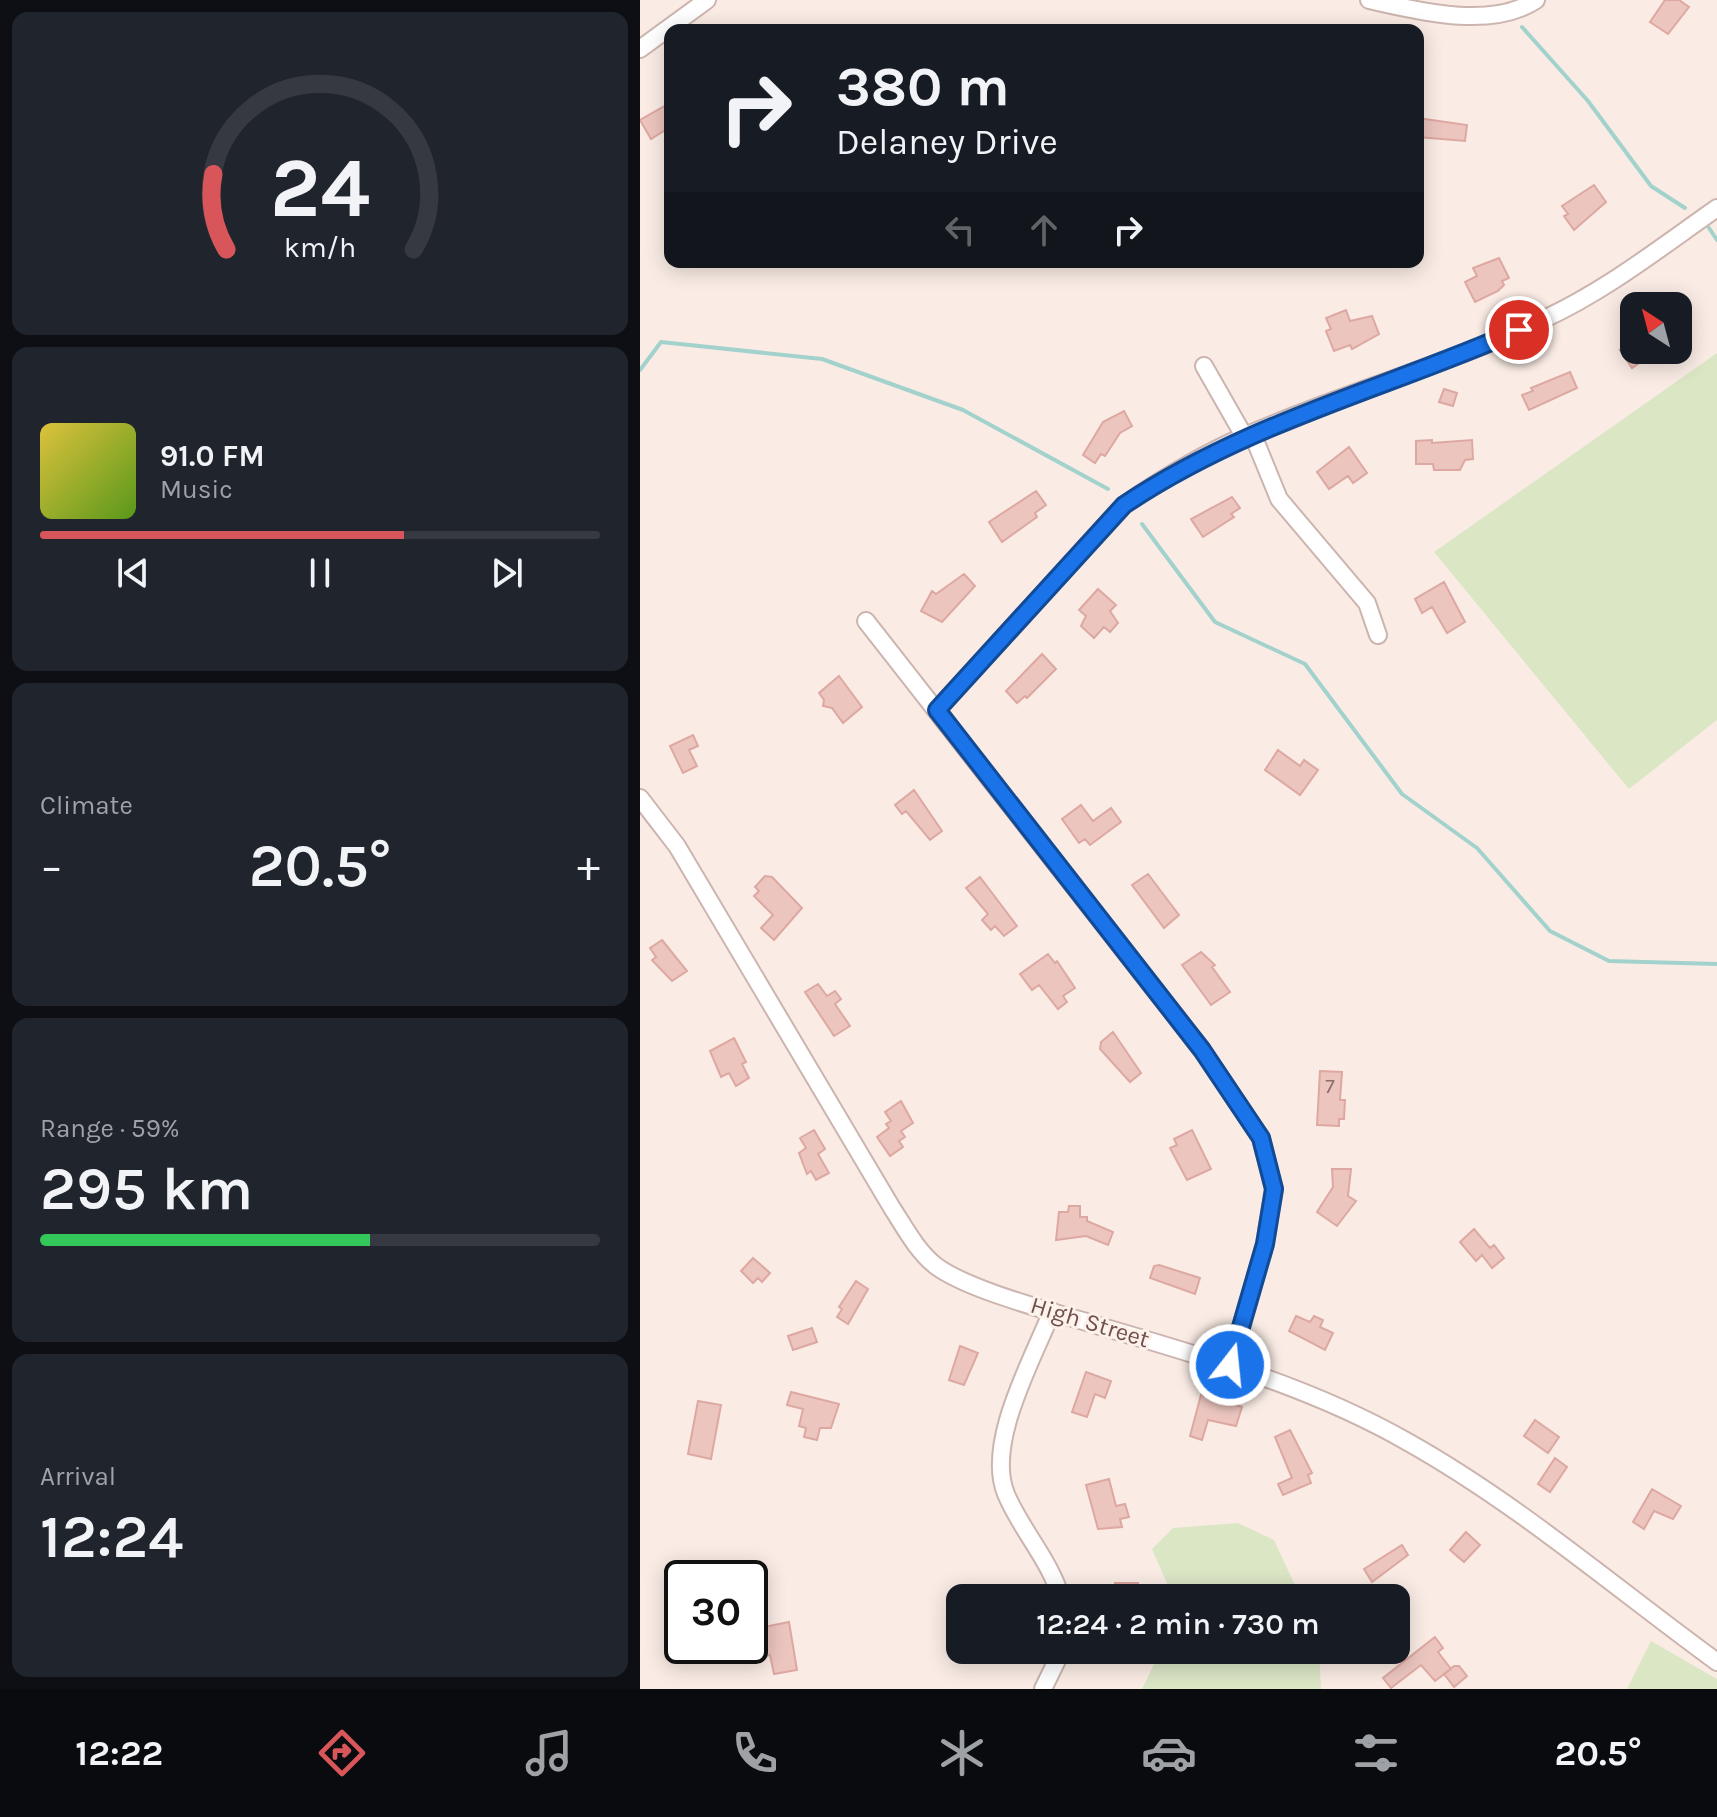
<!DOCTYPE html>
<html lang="en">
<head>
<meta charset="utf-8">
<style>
  :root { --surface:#171b24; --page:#20242c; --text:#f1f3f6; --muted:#9ea1a6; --line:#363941; --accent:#d8565a }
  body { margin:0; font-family:Karla,sans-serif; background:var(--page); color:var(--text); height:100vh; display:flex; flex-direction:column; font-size:30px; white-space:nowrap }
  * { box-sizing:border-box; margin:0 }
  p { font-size:26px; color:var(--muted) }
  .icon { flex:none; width:44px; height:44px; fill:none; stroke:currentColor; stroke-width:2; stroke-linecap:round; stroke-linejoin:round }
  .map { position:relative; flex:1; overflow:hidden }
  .details { display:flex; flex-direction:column; gap:12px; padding:12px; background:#0d0f14; width:640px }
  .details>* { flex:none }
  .banner { position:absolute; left:24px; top:24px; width:760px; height:244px; border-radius:16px; box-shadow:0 4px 20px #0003; background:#171b24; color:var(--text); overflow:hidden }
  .needle { width:52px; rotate:324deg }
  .buttons { position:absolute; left:980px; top:292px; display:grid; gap:16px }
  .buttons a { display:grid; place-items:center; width:72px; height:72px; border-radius:16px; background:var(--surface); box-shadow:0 4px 20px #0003; font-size:40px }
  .speed { position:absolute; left:24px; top:1560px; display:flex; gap:16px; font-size:40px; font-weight:700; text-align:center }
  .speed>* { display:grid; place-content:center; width:104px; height:104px; border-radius:50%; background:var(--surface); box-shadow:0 4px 20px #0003; line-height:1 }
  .speed .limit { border:4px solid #111; border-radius:12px; background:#fff; color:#111 }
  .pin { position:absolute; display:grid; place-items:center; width:68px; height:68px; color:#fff; margin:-34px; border:4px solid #fff; border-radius:50%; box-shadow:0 2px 8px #0007 }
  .me { position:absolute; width:88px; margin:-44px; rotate:16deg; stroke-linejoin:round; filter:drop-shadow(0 0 6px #0008) }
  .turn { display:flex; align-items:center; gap:28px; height:168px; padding:0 40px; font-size:36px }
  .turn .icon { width:104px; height:104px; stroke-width:2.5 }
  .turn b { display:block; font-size:56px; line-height:68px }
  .lanes { display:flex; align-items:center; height:76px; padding:0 40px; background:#0003; justify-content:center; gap:40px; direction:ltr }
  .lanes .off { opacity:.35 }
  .big { font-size:60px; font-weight:600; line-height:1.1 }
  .details .tile { flex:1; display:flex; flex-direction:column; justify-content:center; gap:12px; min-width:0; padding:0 28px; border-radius:16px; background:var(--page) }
  .details .dial { align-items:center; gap:0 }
  .dial svg { height:208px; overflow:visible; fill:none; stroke:var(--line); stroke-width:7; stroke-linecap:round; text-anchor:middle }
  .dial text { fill:var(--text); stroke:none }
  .song { display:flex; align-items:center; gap:24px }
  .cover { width:96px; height:96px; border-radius:12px; background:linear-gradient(135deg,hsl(50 70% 55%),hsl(90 70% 35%)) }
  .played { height:8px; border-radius:4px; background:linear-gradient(90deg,var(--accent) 65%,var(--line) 65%) }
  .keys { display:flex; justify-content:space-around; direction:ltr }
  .heat { display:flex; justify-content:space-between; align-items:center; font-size:44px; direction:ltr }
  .charge { height:12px; border-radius:6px; background:linear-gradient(90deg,#34c759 59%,var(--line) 0) }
  .trip { position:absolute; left:306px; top:1584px; width:464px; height:80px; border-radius:16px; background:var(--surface); box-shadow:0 4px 20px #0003; font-weight:600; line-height:80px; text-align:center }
  .tabs { display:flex; height:128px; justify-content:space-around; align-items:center; background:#090b0e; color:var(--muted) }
  .tabs .icon { width:56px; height:56px }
  .tabs .active { color:var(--accent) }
  .tabs b { font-size:36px; color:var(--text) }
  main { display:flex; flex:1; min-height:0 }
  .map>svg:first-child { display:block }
  .green { fill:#dbe6c5 }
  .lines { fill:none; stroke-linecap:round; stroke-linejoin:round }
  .stream { stroke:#a3d2cd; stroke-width:4 }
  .building { fill:#ecc5bf; stroke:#dda8a1; stroke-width:2 }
  .minor-casing { stroke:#ccb4af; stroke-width:20 }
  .minor { stroke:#fff; stroke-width:16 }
  .route-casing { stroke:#114b97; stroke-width:20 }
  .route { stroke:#1a73e8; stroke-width:14 }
  .labels { text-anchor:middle; stroke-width:6; stroke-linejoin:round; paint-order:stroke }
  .number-label { font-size:20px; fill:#8f6d6a }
  .street-label { font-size:24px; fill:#70504d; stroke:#fdf1eb }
</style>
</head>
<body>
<main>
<section class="details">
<div class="tile dial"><svg viewBox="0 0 100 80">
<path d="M14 69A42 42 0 1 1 86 69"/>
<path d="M14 69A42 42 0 0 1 9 40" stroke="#d8565a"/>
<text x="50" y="56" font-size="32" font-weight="700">24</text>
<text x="50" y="72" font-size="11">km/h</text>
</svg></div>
<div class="tile">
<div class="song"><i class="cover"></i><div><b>91.0 FM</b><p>Music</p></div></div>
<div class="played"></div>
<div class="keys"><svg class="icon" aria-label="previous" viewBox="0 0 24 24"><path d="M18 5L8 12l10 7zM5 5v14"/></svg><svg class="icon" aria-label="pause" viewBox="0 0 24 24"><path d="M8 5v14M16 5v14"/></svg><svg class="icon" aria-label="next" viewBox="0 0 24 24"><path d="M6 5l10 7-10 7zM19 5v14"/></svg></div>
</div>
<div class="tile"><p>Climate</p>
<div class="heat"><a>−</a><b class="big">20.5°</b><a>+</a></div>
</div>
<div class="tile"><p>Range · 59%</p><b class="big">295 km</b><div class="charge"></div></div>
<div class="tile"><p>Arrival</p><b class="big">12:24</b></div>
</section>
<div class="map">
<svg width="1077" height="1689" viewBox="0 0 1077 1689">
  <rect width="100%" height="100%" fill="#faece5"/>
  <path class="green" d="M1077 353V720L989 789 794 552Z
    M598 1523 634 1540 661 1598H527L529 1588 512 1549 533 1528Z
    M1011 1641 1077 1679V1689H987Z
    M521 1650H679L681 1689H502Z"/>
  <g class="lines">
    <path class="stream" d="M882 27 948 101 1011 186 1045 208
      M1069 228 1077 240
      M0 370 21 342 182 359 323 410 468 489
      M502 524 575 622 665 664 762 794 837 848 910 931 969 961 1077 964"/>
  </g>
  <path class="building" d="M1025 0H1039L1049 7 1028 34 1010 22Z
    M30 103V127L11 139 0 120Z
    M778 118 827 125 825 141 778 137Z
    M954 185 966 202 934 230 924 216 928 214 922 206Z
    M859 258 869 278 862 281 864 285 858 291 835 302 825 282 837 276 833 268Z
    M706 310 710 321 732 316 739 334 712 349 710 345 694 351 686 331 691 329 686 318Z
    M980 350H1018L992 368Z
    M930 372 937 388 889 410 882 395 893 391 891 388Z
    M804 389 817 393 813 406 799 402Z
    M484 411 492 426 480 433 465 456 461 454 455 463 443 455 463 422Z
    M792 440V443L832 440 833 459 825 460 820 470H794L793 464H776V441Z
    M709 447 727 473 713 483 708 476 689 489 677 472Z
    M396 491 406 505 395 513 397 517 362 542 349 522Z
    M592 497 600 508 591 514 594 517 563 537 551 519Z
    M324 574 335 586 302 622 281 611 292 591 296 594Z
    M804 582 825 622 807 633 792 607 782 613 775 599Z
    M458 589 476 605 470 611 478 623 470 632 464 627 454 638 441 626 446 616 439 610Z
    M402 654 416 669 387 698 385 696 377 703 366 691Z
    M199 676 222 707 203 723 192 708 183 706 184 700 179 693Z
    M53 735 58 746 49 750 57 766 43 773 30 746Z
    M638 750 660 766 664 760 678 770 660 795 625 770Z
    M274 790 302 831 290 840 266 811 262 814 255 805Z
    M441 805 453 821 471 808 481 822 450 845 445 839 439 843 422 819Z
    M508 874 539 915 524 928 492 885Z
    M125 876 132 877 162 908 134 940 121 928 133 915 114 896 119 891 115 887Z
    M340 877 377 926 364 936 355 926 351 930 342 920 348 914 326 888Z
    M22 940 47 971 32 981 12 960 16 957 10 948Z
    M561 952 575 965 572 967 590 992 571 1005 542 965Z
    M408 954 415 963 417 961 435 988 423 996 427 1002 418 1009 399 985 392 990 380 974Z
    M178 984 187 996 195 991 201 999 195 1004 210 1026 194 1036 165 992Z
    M473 1032 501 1073 490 1082 460 1049 461 1042Z
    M94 1038 106 1062 102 1064 109 1078 96 1086 89 1073 81 1077 70 1051Z
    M680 1071 702 1072 700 1100H705L704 1119H699V1126L677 1125Z
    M261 1101 273 1123 261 1131 265 1137 259 1141 263 1147 250 1156 237 1137 249 1128 246 1124 251 1121 245 1112Z
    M174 1130 185 1149 178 1154 189 1173 176 1180 171 1171 167 1174 159 1153 166 1148 160 1138Z
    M552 1130 571 1169 547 1180 530 1148 537 1145 534 1139Z
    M692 1169H711L708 1196 716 1201 697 1226 677 1212 693 1187Z
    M429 1206H440V1217H447V1221L473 1232 468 1245 446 1236 416 1240 419 1212H428Z
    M834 1229 850 1248 854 1245 864 1258 852 1268 842 1255 836 1261 820 1242Z
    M113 1258 130 1273 122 1282 118 1278 113 1283 101 1271Z
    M519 1265 560 1278 555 1294 510 1278 514 1266Z
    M216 1281 228 1289 208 1324 197 1317 202 1309 199 1307Z
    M656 1316 670 1322 674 1316 683 1320 680 1327 693 1333 685 1350 649 1331Z
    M172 1328 177 1342 153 1350 148 1336Z
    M320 1346 338 1353 324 1385 309 1380Z
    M446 1372 471 1381 465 1398 455 1394 447 1417 432 1412Z
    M151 1392 199 1404 191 1428H180L177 1440 164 1437 166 1428 159 1426 163 1409 147 1405Z
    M561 1395 602 1407 596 1426 568 1420 562 1440 550 1436Z
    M58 1401 81 1405 71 1459 48 1454Z
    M895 1420 919 1437 908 1453 884 1436Z
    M650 1430 672 1473 668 1475 671 1483 643 1495 638 1484 652 1478 635 1437Z
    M915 1458 927 1467 910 1492 898 1484Z
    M469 1479 476 1506 485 1504 489 1517 480 1519 482 1527 458 1529 446 1485Z
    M1012 1489 1041 1506 1033 1519 1014 1511 1004 1529 993 1522Z
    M826 1532 840 1545 824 1562 810 1550Z
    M762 1545 768 1555 732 1582 724 1569Z
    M475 1583H498V1598H476Z
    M149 1622 157 1670 134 1674 130 1655 122 1657 119 1639 126 1638 124 1627Z
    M795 1637 803 1648 798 1652 811 1669 795 1681 781 1665 751 1688 743 1678Z
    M814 1666H819L827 1676 814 1687 804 1674Z"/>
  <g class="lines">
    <g class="minor-casing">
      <path id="minor" d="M729 0C778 11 851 30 896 0
        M0 49 67 0
        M564 366 604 436
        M612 433 639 499 727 603 738 635
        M226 621 562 1050 621 1138 634 1189 625 1244 590 1365
        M297 710 484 505C522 479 563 454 605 436 703 393 807 365 904 319 967 290 1021 247 1077 208
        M0 798 37 846 252 1208C265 1228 277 1251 296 1266 331 1292 422 1314 466 1328 569 1358 673 1388 766 1441 877 1503 974 1587 1077 1662
        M412 1311C393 1359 345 1443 366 1494 381 1530 410 1560 421 1598
        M403 1689 422 1650"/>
    </g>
    <use href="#minor" class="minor"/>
  </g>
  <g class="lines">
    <g class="route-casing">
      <path id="route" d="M590 1365 625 1244 634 1189 621 1138 562 1050 297 710 484 505C608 422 745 389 879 330"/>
    </g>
    <use href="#route" class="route"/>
  </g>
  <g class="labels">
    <g class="number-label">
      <text x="690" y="1093">7</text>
    </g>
    <g class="street-label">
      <text transform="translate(450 1322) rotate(17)" y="8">High Street</text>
    </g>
  </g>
</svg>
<div class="buttons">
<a><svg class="needle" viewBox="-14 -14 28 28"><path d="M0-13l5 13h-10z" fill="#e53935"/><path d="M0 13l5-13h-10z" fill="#9ea1a6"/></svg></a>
</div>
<div class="speed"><div class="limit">30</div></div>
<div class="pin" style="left:879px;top:330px;background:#d93025"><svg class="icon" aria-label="arrive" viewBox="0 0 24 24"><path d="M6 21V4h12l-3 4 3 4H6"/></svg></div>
<svg class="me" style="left:590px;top:1365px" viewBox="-20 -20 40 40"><circle r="17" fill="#1a73e8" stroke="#fff" stroke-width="3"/><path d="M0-11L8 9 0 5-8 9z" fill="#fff"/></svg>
<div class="trip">12:24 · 2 min · 730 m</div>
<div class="banner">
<div class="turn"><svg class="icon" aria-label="right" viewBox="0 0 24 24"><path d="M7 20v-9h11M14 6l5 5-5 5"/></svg><div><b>380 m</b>Delaney Drive</div></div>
<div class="lanes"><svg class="icon off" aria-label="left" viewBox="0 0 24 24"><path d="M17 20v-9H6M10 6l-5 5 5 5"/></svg><svg class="icon off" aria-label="ahead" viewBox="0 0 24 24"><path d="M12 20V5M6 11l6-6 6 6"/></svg><svg class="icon" aria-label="right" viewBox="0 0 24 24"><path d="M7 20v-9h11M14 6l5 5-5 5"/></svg></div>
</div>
</div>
</main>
<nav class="tabs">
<b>12:22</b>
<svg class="icon active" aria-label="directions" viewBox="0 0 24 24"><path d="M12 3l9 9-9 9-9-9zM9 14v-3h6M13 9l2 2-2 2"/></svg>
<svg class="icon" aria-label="music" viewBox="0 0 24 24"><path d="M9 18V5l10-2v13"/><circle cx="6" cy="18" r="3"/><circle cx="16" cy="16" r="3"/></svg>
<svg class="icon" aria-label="phone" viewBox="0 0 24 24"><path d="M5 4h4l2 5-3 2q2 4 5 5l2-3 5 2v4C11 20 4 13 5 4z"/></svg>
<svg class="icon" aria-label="climate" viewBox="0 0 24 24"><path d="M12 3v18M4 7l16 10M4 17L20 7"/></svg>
<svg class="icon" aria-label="car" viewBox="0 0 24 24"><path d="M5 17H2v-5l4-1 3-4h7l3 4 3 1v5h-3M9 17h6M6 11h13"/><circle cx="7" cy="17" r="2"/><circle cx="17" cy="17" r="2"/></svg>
<svg class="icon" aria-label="filters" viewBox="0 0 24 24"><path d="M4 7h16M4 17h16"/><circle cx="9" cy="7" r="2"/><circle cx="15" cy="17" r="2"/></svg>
<b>20.5°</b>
</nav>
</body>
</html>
